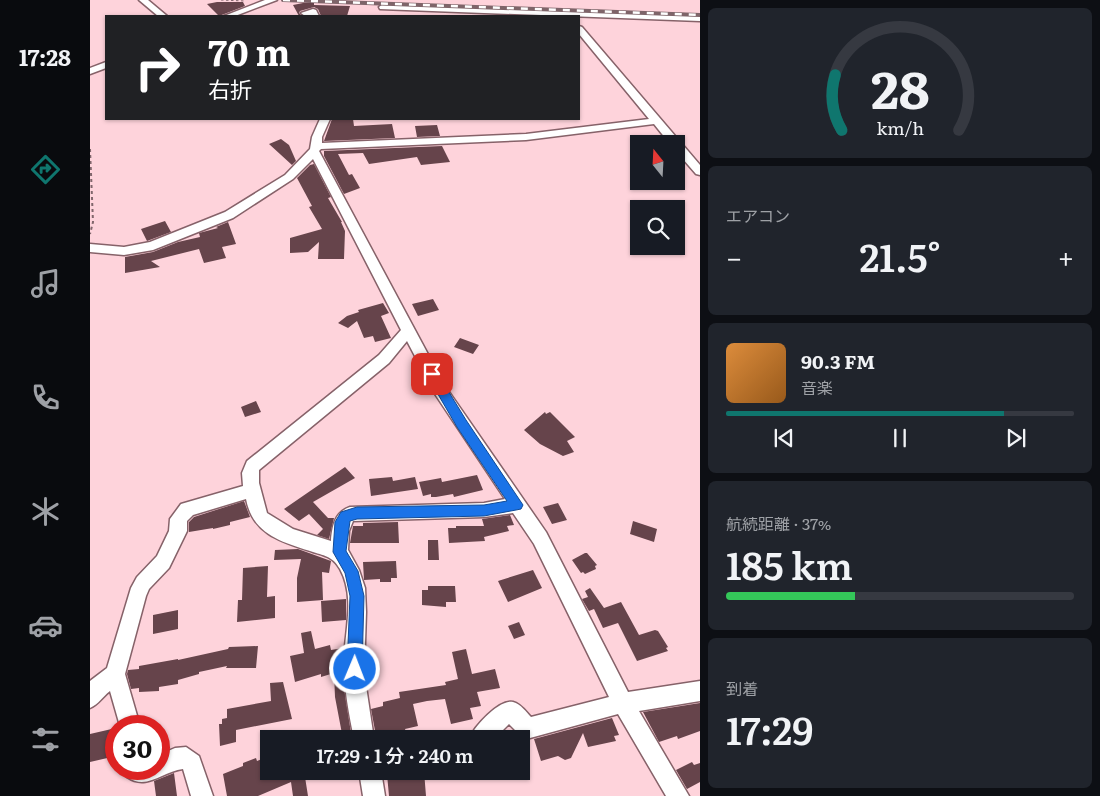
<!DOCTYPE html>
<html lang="ja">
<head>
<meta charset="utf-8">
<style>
  :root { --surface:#171b24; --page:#20242c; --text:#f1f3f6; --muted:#9ea1a6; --line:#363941; --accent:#0f766e }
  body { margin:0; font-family:Literata,"Noto Sans JP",serif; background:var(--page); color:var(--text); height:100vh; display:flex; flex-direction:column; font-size:19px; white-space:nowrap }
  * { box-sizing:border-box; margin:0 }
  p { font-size:16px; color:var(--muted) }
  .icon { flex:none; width:28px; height:28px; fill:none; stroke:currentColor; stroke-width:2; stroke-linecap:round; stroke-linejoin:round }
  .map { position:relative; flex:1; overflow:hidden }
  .side { display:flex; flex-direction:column; gap:8px; padding:8px; background:#0d0f14; width:400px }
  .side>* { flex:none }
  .top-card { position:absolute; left:15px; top:15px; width:475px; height:105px; border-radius:0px; box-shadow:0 1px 4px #0004; background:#202124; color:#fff; overflow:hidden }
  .needle { width:32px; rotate:342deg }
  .fabs { position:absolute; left:540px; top:135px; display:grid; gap:10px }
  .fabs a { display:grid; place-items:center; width:55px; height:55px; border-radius:0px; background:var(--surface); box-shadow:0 1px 4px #0004; font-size:25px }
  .speed { position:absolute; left:15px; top:715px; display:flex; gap:10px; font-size:25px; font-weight:700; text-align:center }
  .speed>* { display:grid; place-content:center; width:65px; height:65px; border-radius:50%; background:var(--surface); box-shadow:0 1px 4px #0004; line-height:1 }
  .speed .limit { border:8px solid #d22; background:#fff; color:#111 }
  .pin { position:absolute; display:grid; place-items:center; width:42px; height:42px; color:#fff; margin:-21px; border-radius:10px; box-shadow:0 2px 8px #0006 }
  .me { position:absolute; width:55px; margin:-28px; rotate:1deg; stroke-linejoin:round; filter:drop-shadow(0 0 4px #0008) }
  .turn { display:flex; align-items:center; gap:18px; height:105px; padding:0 20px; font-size:22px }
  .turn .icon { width:65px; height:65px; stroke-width:2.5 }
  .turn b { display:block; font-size:35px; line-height:42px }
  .big { font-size:38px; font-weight:600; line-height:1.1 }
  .side .widget { flex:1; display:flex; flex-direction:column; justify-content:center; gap:8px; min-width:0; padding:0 18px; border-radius:8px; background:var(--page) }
  .side .dial { align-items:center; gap:0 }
  .dial svg { height:130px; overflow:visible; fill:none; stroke:var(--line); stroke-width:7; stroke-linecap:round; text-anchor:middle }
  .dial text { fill:var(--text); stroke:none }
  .song { display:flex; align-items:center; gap:15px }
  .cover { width:60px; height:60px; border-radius:8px; background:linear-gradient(135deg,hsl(30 70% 55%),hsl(30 70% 35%)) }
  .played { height:5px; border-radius:2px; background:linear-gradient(90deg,var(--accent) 80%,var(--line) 80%) }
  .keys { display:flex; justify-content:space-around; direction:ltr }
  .heat { display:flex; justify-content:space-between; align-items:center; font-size:28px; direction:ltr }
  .charge { height:8px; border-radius:4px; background:linear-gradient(90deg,#34c759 37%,var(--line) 0) }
  .trip { position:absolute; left:170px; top:730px; width:270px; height:50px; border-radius:0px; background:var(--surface); box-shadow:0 1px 4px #0004; font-weight:600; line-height:50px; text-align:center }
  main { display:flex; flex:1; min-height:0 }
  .menu { display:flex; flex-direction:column; width:90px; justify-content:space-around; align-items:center; background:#090b0e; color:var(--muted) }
  .menu .icon { width:35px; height:35px }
  .menu .selected { color:var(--accent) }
  .menu b { font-size:22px; color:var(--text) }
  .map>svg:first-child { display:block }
  .building { fill:#66444b }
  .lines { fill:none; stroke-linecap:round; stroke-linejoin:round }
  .minor-casing { stroke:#866269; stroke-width:3 }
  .path-far1 { stroke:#81666c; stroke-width:1; stroke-dasharray:2.5 2.5; stroke-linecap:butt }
  .path { stroke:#81666c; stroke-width:2; stroke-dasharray:3 3; stroke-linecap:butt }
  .minor { fill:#fff; fill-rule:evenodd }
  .rail-casing { stroke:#7e6469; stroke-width:4 }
  .rail { stroke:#fff; stroke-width:2.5; stroke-dasharray:7; stroke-linecap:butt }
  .route { fill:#1a73e8; stroke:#114b97 }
</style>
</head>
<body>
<main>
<nav class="menu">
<b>17:28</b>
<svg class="icon selected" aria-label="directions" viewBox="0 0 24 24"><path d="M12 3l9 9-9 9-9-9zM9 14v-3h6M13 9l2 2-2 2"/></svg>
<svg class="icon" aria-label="music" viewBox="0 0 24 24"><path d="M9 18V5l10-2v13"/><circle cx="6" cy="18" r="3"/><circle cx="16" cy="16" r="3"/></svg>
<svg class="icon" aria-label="phone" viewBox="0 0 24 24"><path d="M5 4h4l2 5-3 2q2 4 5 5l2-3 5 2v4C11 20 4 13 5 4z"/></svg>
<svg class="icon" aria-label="climate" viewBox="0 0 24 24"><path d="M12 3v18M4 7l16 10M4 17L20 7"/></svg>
<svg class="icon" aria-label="car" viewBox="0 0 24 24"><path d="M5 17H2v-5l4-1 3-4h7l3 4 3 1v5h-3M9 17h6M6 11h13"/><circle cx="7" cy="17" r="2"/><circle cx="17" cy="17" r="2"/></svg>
<svg class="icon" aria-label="filters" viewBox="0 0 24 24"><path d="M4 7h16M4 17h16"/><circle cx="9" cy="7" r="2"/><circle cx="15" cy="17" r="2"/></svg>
</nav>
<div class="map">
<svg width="610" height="796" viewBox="0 0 610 796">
  <rect width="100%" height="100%" fill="#fed3db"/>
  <path class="building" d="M127 2H153L155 6 129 16 117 4Z
    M213 3H224V5L260 6 257 16H231L228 9 224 7 210 11 209 13 212 16H209L203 5Z
    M242 119H263L264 126 302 124 305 138 234 141Z
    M347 125 350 136 327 137 325 126Z
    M191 139 199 145 206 161 202 165 179 144Z
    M352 146 360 162 331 165 327 157 279 164 273 153 248 154 259 175 262 174 270 188 254 194 234 156V151Z
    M224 164 241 197 238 198 252 222H251L255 231 254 259H228L229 242 218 252 200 253V238L232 229 219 207 222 206 207 178 220 165Z
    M75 221 81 232 57 241 51 229Z
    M138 222 146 244 132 247 136 258 114 263 109 249 61 261 70 267 35 273V257L63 252 88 242 110 237 109 233 128 228 126 227Z
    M343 299 349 310 328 316 322 304Z
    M293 303 299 313 291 316 301 338 285 342 283 336 274 338 267 321 258 328 248 323 257 316 269 312 268 310Z
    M370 338 389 345 383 354 364 347Z
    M166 401 171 412 155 417 151 407Z
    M455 412 456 414 460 412 485 437 477 441 484 452 473 456 450 444 434 430Z
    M255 467 265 478 223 502 238 518H244L239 539 227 535 233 529 219 514 209 521 194 509Z
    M387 475 393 490 364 497 363 494 346 497H341V494L333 496 329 482 351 478 352 482Z
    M302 477 303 481 325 477 328 489 281 496 279 479Z
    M154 501 160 517 140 522V525L123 529V528L99 532V522L104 517Z
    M468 503 477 520 462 524 453 507Z
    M420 515 424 525 417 526 419 531 394 537 395 541 359 543 358 528H366V526H394L392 519Z
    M543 521 567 529 564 542 540 534Z
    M308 522 309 543H260L263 526H273V523Z
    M338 540H348L349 560H338Z
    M208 549 241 561 239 573 232 572 233 600 207 602V578L211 559 184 560 185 550Z
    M495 553H497L507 565 505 566 506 569 495 574 493 572 491 573 482 560Z
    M306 561 307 578H301V582H290V579L274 580 273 562Z
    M178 566 177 597 185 596V618L147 622 148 600H152L153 568Z
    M443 570 452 588 418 602 408 581Z
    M338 586H365L366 602H356V607L332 605V590H338Z
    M500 588 514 608 531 602 549 635 565 630 568 631 578 647 576 648 578 651 547 661 528 623 513 628 504 609 499 611 492 599 498 597 495 591Z
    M256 599V620L232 622 231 601Z
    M88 610V629L63 634V615Z
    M429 622 435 635 424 639 418 626Z
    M221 631 225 649 240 645 241 650 253 648V682L262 739H253L245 697 244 673 231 677V674L205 682 200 656 214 653 211 633Z
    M168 646 166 668H136L137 666 109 672V674L88 680V684L69 687V691L49 692V688L41 689 37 674 38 670 49 669V666L88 659V660L138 649 139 647Z
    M376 649 382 674 405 669 410 688 387 692 391 706 380 708 383 719 361 724 355 699 337 701 323 704 328 726 315 729 316 732 301 736 300 733 286 736 281 709 293 706V702L310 698 309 692 356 685 355 682 368 679 362 652Z
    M193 682 202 719 146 730V742L130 746 129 724H132V719L137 718V709L181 701 180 683Z
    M610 703V731L588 739 587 736 569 742 553 712Z
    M522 718 529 735 524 736 526 741 498 747 493 733 481 758 475 760 468 756 451 761 444 739Z
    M26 728V756L0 762V734Z
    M177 757 179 771H227L215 777 218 796H203L201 782 168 796H137L133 774 153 766V763L166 758 167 761Z
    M602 762 604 765 610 763V782L597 789 586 770Z
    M334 771 336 796H299L297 774Z
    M84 773 87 796H66L64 781Z"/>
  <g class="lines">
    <g class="minor-casing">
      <path id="minor" d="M49 0H58L77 16H68Z
        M175 0H187L145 16H134Z
        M293 4 610 15V21L290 9 289 7Z
        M223 9 226 10 229 16H215L211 13Z
        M489 26 492 27 610 165V175L606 174 586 151V144H580L564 124 436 140 231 149 229 151 355 386 456 532 538 692 610 681V701L549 711 599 796H576L528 714 440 738 428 733 419 724 404 739H379C384 727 409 699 423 702 431 704 436 712 441 717L519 697 444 544 423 513 394 517 263 521 259 531 258 550 269 570 275 588 276 612 274 673 284 739H264C259 714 254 689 254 663 254 633 266 598 250 569 243 557 236 556 223 552 192 542 163 535 156 499L103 515 97 521V531L79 568 59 589 56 596 35 674 50 726H30L20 691C12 697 9 704 0 708V681L17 668 41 588 47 577 67 556 79 531 80 519 91 504 153 486 152 473 157 461 289 355 311 330 223 159 203 179 143 218 63 250 34 255 0 252V244L34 247 60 242 135 212 195 175 220 149 222 137 230 119H240L232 137V143L436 134 559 119 489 34ZM317 341 345 394 415 499 394 503 260 507C245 512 242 526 241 541L203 529 177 513 169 483V470L299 363Z
        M16 62V68L0 74V68Z
        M96 747 109 756 123 796H101L93 769C73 771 57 791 37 777L34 769H69V755L85 748Z
        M269 771H291L295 796H273Z"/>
    </g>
    <path class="path-far1" d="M131 0 155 1"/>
    <path class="path" d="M0 149 3 222 0 234"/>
    <use href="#minor" class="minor"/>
    <g class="rail-casing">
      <path id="rail" d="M193 0 610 15"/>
    </g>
    <use href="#rail" class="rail"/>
  </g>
  <path class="route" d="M342 370 346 371 376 420 433 505 431 509 426 510 394 516 267 519 260 521 256 551 268 571 274 596 272 669 270 674 265 676 259 674 257 669 260 596 255 573 243 552 245 522 251 512 267 507 394 505 417 501 367 427 338 377 336 374 338 371Z"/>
</svg>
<div class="fabs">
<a><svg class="needle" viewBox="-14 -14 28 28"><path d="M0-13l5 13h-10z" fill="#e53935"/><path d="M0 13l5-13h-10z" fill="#9ea1a6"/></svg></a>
<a><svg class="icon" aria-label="search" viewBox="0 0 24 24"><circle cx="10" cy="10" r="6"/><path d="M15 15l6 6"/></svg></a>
</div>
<div class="speed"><div class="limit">30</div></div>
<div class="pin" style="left:342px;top:374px;background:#d93025"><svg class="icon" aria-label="arrive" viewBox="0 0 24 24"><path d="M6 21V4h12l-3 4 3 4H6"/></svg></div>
<svg class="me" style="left:265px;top:669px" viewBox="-20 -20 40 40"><circle r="17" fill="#1a73e8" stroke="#fff" stroke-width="3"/><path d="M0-11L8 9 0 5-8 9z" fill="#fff"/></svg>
<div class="trip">17:29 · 1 分 · 240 m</div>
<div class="top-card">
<div class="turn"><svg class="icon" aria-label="right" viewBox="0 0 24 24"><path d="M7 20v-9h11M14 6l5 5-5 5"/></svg><div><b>70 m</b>右折</div></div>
</div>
</div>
<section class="side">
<div class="widget dial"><svg viewBox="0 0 100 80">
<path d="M14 69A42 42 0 1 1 86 69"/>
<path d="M14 69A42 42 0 0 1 10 35" stroke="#0f766e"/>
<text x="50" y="56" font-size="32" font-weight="700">28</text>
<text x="50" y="72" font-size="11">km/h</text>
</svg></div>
<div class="widget"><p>エアコン</p>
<div class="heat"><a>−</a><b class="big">21.5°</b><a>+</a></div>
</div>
<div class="widget">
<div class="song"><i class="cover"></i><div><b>90.3 FM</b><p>音楽</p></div></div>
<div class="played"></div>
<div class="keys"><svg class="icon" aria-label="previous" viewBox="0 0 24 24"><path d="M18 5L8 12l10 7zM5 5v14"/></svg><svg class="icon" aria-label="pause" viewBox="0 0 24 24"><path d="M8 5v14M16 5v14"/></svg><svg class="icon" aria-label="next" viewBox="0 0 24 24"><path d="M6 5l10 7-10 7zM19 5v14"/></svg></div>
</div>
<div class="widget"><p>航続距離 · 37%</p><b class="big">185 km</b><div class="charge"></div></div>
<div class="widget"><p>到着</p><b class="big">17:29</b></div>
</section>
</main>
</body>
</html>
